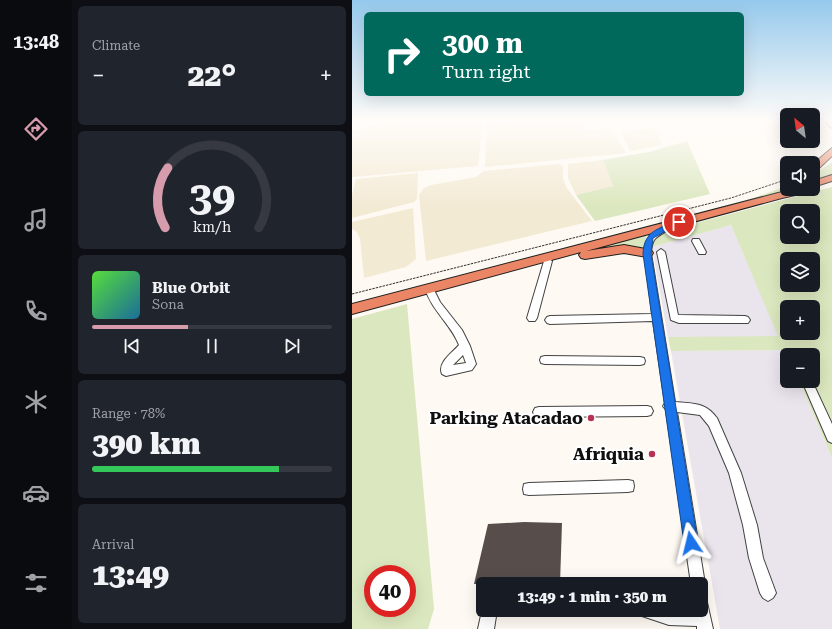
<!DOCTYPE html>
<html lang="en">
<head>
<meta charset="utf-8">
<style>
  :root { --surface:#171b24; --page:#20242c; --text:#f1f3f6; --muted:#9ea1a6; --line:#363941; --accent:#d69cac }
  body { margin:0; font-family:"Roboto Serif",serif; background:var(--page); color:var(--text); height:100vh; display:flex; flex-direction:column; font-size:15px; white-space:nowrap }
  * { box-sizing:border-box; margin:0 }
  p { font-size:13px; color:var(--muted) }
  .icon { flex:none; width:22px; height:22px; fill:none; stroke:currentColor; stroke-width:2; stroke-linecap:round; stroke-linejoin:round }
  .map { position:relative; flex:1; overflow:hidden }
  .details { display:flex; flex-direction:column; gap:6px; padding:6px; background:#0d0f14; width:280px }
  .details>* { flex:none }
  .guide { position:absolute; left:12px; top:12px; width:380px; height:84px; border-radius:6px; box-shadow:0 4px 16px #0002; background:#00695c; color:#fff; overflow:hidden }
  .needle { width:26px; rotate:331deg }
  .controls { position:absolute; left:428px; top:108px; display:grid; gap:8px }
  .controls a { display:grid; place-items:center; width:40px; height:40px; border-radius:6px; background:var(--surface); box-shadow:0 4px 16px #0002; font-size:20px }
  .speed { position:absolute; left:12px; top:565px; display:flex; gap:8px; font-size:20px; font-weight:700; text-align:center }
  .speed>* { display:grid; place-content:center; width:52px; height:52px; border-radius:50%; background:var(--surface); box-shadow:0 4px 16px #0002; line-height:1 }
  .speed .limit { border:6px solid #d22; background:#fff; color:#111 }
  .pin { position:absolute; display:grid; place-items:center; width:34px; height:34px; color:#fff; margin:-17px; border:2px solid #fff; border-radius:50%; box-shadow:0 1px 4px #0007 }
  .me { position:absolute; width:44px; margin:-22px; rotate:350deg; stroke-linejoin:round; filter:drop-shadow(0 0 3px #0008) }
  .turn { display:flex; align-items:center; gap:14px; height:84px; padding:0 12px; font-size:18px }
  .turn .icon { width:52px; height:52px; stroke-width:2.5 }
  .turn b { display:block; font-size:28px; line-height:34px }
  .big { font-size:30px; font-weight:800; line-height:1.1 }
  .details .widget { flex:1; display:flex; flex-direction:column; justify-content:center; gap:6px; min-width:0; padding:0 14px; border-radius:6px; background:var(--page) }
  .details .dial { align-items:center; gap:0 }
  .dial svg { height:104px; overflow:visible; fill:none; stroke:var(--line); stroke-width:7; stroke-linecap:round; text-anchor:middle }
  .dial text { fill:var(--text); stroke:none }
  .song { display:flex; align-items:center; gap:12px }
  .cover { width:48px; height:48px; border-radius:6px; background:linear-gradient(135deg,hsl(110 70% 55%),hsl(200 70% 35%)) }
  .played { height:4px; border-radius:2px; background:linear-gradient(90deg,var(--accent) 40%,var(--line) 40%) }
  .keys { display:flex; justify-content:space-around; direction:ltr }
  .heat { display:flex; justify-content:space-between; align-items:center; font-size:22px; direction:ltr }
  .charge { height:6px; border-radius:3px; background:linear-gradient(90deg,#34c759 78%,var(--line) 0) }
  .trip { position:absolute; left:124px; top:577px; width:232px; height:40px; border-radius:6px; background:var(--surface); box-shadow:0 4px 16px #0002; font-weight:800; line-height:40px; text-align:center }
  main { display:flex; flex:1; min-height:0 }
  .tab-bar { display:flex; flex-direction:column; width:72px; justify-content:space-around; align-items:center; background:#090b0e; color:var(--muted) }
  .tab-bar .icon { width:28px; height:28px }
  .tab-bar .current { color:var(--accent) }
  .tab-bar b { font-size:18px; color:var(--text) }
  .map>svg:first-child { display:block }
  .industrial { fill:#eae4ed }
  .farmland { fill:#f3ead4 }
  .green { fill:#dbe7be; fill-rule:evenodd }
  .building { fill:#574e4c }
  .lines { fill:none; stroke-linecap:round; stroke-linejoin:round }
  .minor-casing { stroke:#424242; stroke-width:2 }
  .highway-casing { stroke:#202020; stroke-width:2 }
  .path { stroke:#313131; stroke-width:1; stroke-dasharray:2.5 1; stroke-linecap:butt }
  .minor { fill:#fff; fill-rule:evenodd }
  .highway { fill:#ea8665; fill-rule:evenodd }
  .route { fill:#1a73e8; stroke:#114b97 }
  .poi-dot { fill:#b63152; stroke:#fff; stroke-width:1.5 }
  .labels { text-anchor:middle; stroke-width:4; stroke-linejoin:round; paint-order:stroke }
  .near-poi-label { font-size:17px; font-weight:bold; fill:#0f0f0f; stroke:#fff; text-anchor:end }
</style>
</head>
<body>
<main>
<nav class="tab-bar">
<b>13:48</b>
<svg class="icon current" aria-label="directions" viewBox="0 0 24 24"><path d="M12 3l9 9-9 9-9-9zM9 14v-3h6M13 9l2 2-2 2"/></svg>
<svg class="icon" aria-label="music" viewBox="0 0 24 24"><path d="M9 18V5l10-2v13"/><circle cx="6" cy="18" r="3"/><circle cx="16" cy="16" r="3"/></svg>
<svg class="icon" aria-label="phone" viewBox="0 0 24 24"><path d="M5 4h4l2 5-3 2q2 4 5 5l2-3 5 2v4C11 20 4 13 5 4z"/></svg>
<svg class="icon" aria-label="climate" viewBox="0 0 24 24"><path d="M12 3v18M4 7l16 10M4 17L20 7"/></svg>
<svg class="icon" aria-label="car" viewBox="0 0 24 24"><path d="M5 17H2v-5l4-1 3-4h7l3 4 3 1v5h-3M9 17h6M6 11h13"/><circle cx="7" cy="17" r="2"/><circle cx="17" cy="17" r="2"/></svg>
<svg class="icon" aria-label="filters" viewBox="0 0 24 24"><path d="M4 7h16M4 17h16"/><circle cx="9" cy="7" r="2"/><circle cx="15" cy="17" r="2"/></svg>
</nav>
<section class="details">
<div class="widget"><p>Climate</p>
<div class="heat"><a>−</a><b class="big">22°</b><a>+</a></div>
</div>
<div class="widget dial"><svg viewBox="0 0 100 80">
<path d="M14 69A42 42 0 1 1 86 69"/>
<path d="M14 69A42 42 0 0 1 16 23" stroke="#d69cac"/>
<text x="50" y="56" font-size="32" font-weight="700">39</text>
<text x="50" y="72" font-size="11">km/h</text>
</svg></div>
<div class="widget">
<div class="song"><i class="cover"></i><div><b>Blue Orbit</b><p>Sona</p></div></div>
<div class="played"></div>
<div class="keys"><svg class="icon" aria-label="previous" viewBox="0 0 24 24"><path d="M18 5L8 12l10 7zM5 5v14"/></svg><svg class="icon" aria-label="pause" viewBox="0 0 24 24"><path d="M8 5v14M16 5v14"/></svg><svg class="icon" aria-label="next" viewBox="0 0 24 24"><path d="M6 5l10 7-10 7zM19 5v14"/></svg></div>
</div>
<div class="widget"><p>Range · 78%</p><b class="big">390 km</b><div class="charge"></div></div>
<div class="widget"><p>Arrival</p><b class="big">13:49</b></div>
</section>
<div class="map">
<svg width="480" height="629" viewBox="0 0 480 629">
  <rect width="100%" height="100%" fill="#fef9f2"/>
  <path class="industrial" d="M379 225 427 337H316L300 247Z
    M434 350 436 355 435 381H447L480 458V629H368L319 351Z"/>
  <path class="farmland" d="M50 120H131L126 166 0 177V131Z
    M135 120H230L232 131 259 128 274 153 133 167Z
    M303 128 310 145 278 151 269 132Z
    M251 160 261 186 224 195 216 178V164Z
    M208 164 211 166V178L214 187 240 221 74 261 67 195 72 188 79 185 124 177 132 171Z
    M66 173 65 199 62 202 0 218V195L4 179Z
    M61 208 64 259 54 267 12 278 8 239 5 232 0 229V222Z"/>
  <path class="green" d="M335 141 358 194 243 221 224 195 261 186 251 160 297 152Z
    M480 162V176L461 183V175Z
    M435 186V189H440L282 230 387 203Z
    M480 187V458L447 381H461V355H436L434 350 319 351 316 337 426 336 379 225 300 247 299 235ZM435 211H461V237H435ZM435 259H461V285H435ZM435 307H461V333H435Z
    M295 234 291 249 269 247 217 255Z
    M55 304 82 609 76 629H0V319ZM21 574H55V608H21Z"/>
  <path class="building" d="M172 522 210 523 208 584H122L136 524Z"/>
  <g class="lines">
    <g class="minor-casing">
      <path id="minor" d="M471 120H475L480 124V128Z
        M314 225H318L320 227C308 237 300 234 299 253L323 402C342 404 353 402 365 418L389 473 405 525 411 558 424 593 421 598 416 601 411 598 408 593 397 558 391 525 377 473 357 426 348 415 325 412 353 584 351 589 349 590V584H339L314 410 311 406 313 403 301 321 198 324 195 323 193 320 195 317 198 316 300 314 292 248 298 235Z
        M341 239H347L354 252 353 254H347L340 241Z
        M309 249 313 252 326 315 393 316 396 317 398 320 396 323H327L319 320 305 252Z
        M196 258 200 261 185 318 183 321H177L175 318 192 261Z
        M77 285 80 286 88 302 110 330 118 346 124 364 120 370 94 376 90 374C85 363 100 353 107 345 99 324 79 310 73 288ZM111 355 114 363 101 365Z
        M193 356 288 357 292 358 293 361 292 364 288 365 193 364 189 363 188 360 189 357Z
        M450 381H460L480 424V443L476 441Z
        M295 406 299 407 301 411 299 415 295 416 187 417 183 416 181 412 183 408 187 407Z
        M276 480 281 481 282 486 281 491 276 492 177 495 172 494 171 489 172 484 177 483Z
        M349 595 354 598 361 629H345V626L317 625 287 615 284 610H349Z
        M131 606V610H145L142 629H126Z"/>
    </g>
    <g class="highway-casing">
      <path id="highway" d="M480 148V156L464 171 461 172V164Z
        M480 175V181L461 187 463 189 461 191 430 198 234 251 272 245 299 250 301 253 299 256 295 257 272 253 233 259 229 258 227 255 229 252 0 314V304L426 193 444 189H461V181Z"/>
    </g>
    <path class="path" d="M0 294 379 198 430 181 435 182"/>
    <use href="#minor" class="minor"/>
    <use href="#highway" class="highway"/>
  </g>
  <linearGradient id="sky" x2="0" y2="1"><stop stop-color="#95c9ec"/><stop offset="0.58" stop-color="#fffcf9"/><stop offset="1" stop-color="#fffcf9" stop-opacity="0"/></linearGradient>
  <rect width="480" height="208" fill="url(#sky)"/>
  <path class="route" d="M325 220 331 222 301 238 299 254 346 543 344 548 339 550 334 548 332 543 291 254C292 230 306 230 325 220Z"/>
  <g class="poi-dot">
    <circle cx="239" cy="418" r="4"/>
    <circle cx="300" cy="454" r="4"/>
  </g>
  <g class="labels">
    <g class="near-poi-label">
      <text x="231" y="424">Parking Atacadao</text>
      <text x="292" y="460">Afriquia</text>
    </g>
  </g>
</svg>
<div class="controls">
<a><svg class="needle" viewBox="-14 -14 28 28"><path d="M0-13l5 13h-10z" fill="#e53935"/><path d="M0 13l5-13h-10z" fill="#9ea1a6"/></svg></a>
<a><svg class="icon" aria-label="sound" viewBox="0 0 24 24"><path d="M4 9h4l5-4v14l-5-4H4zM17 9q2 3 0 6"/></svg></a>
<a><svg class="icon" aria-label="search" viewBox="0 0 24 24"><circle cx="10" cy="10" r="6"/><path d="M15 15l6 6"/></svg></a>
<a><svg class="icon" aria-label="layers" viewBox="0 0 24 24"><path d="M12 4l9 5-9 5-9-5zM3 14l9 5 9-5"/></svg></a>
<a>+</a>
<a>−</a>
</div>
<div class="speed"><div class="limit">40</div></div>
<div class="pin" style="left:327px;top:222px;background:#d93025"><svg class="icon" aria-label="arrive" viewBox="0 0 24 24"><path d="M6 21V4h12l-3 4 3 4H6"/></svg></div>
<svg class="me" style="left:339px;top:543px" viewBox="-20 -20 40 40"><path d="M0-17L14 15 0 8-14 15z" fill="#1a73e8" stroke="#fff" stroke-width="4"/></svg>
<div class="trip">13:49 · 1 min · 350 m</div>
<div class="guide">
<div class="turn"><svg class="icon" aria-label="right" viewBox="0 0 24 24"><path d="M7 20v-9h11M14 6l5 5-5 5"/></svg><div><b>300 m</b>Turn right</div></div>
</div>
</div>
</main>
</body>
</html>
